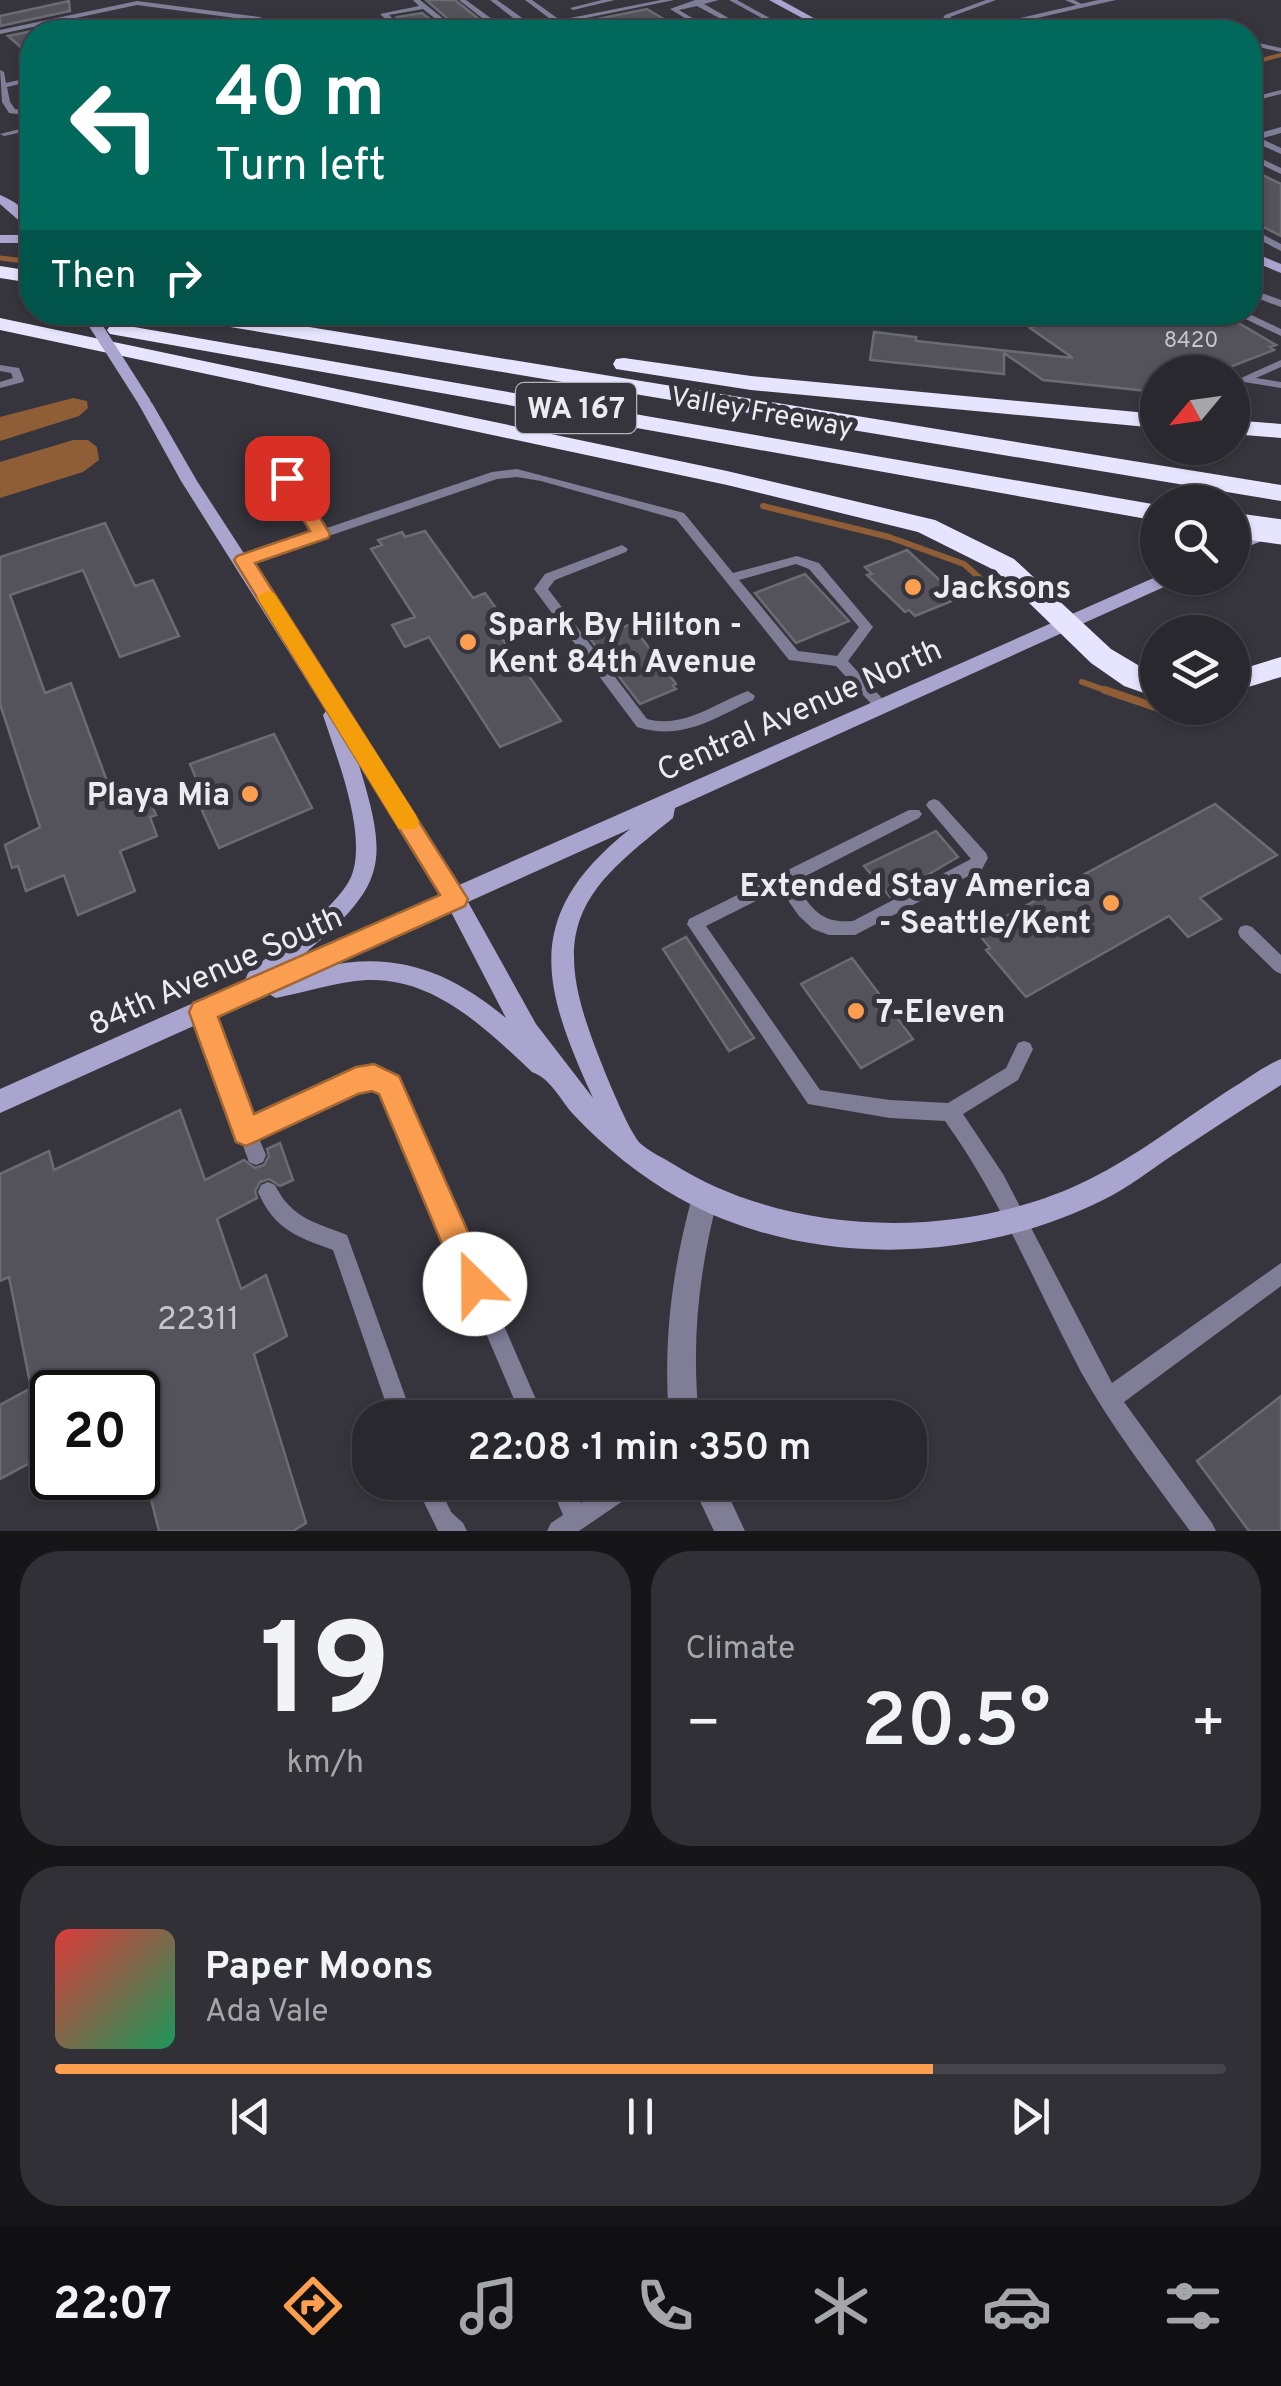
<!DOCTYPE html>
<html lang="en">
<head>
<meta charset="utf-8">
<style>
  :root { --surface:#28282e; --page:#303036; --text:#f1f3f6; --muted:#a5a6aa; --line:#44444a; --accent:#fb9e50 }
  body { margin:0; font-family:Overpass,sans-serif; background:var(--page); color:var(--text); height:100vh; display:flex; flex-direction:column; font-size:38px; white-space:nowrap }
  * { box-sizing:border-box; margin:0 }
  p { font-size:32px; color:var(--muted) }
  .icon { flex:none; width:55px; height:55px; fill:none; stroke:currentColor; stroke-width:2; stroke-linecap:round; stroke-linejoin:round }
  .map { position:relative; height:1531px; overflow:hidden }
  .sheet { display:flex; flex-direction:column; gap:20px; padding:20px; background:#161619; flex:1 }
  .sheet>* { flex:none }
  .top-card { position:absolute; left:20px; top:20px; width:1242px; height:305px; border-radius:40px; box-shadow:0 2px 8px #0004,0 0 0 2px var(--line); background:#00695c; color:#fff; overflow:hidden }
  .needle { width:65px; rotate:241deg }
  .controls { position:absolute; left:1140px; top:355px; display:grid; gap:20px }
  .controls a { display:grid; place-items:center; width:110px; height:110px; border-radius:50%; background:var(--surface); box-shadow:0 2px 8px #0004,0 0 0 2px var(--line); font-size:50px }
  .speed { position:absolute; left:30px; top:1370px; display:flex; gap:20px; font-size:50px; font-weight:700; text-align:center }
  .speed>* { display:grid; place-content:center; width:130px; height:130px; border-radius:50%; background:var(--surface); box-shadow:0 2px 8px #0004,0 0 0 2px var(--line); line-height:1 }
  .speed .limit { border:5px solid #111; border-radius:15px; background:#fff; color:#111 }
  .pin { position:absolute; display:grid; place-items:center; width:85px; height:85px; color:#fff; margin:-42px; border-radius:20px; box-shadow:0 5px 15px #0006 }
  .me { position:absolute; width:110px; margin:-55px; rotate:337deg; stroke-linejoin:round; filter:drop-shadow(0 0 8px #0008) }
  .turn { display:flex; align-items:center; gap:35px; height:210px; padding:0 30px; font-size:45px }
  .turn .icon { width:130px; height:130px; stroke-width:2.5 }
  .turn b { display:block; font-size:70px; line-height:85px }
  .then { display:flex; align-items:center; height:95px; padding:0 30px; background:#0003; gap:20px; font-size:38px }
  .big { font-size:75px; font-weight:600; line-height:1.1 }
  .sheet .card { flex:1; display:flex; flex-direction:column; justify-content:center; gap:15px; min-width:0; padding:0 35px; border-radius:40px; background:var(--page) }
  .sheet .dial { align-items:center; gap:0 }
  .dial b { font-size:130px; line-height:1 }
  .song { display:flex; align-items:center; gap:30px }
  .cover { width:120px; height:120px; border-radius:15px; background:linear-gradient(135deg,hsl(0 70% 55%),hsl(150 70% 35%)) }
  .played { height:10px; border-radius:5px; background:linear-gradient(90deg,var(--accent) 75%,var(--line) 75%) }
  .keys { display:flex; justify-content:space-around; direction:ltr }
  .heat { display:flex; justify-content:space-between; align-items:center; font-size:55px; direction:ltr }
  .sheet .tiles { flex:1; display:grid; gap:20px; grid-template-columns:1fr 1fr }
  .card:last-child { grid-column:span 2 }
  .trip { position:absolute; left:352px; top:1400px; width:575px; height:100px; border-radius:40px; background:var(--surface); box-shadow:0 2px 8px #0004,0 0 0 2px var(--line); font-weight:600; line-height:100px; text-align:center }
  .tab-bar { display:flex; height:160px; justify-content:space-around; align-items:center; background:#101012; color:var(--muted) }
  .tab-bar .icon { width:70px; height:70px }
  .tab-bar .active { color:var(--accent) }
  .tab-bar b { font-size:45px; color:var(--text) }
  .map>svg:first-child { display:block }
  .water { fill:#905e36 }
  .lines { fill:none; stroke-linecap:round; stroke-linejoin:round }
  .stream-far3 { stroke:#905e36; stroke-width:4 }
  .stream-far2 { stroke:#905e36; stroke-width:5 }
  .stream-far1 { stroke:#905e36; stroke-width:6 }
  .stream { stroke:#905e36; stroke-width:8 }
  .building { fill:#54535c; stroke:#6b6b74; stroke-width:2.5 }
  .lane { fill:#807d97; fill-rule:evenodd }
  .street { fill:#807d97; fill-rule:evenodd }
  .secondary { fill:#a9a5ce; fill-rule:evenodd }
  .highway { fill:#e6e4fe; fill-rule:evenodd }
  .secondary-bridge { stroke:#a9a5ce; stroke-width:12 }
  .highway-bridge { stroke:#e6e4fe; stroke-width:25 }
  .route { fill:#fb9e50; stroke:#a36734; stroke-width:2.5 }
  .slow { fill:#f59e0b }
  .poi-dot { fill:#fb9e50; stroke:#36353d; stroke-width:4 }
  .labels { text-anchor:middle; stroke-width:10; stroke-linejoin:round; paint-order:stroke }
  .far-number-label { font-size:22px; fill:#c5c5cb }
  .far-street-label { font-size:28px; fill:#ebebf0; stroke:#36353d }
  .shield { fill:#36353d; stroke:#b5b4ba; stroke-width:2.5 }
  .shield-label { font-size:30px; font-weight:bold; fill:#ebebf0 }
  .poi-label { font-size:32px; font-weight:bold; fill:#ebebf0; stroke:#36353d; text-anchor:start }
  .street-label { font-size:32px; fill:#ebebf0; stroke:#36353d }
  .near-number-label { font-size:32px; fill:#c5c5cb }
</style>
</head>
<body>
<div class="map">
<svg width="1281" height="1531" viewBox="0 0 1281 1531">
  <rect width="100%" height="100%" fill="#36353d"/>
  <path class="water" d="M73 398 87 401 88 408 79 416 0 441V417Z
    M73 440H88L97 447 99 460 83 472 0 498V462Z"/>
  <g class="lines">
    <path class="stream-far3" d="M1250 63 1281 55"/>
    <path class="stream-far2" d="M0 258 32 262"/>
    <path class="stream-far1" d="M763 506 889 537 964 564 1000 596
      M1082 682 1113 693"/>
    <path class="stream" d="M1105 690 1158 708"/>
  </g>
  <path class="building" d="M426 0H455L495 32H463Z
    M69 1 70 11 0 26V16Z
    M647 9 685 32H633L610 17 563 28 560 32H533Z
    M422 13 447 32H412L397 17Z
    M71 23 73 32H32V57L8 36Z
    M1250 169 1281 184V236L1250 220Z
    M1036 312H1220L1276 345 1270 347 1274 350 1217 372H1158V392L1043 380 1004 353V374L870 360 874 332 916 337V341L1073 358 1030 328 1049 321Z
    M105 523 135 586 153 580 179 636 120 657 83 570 10 595 45 693 71 683 108 784 113 782 119 795 145 789 156 815 150 817 157 836 120 851 135 891 78 915 64 875 26 891 18 866 12 868 5 845 40 827 0 704V557Z
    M425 531 473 598 485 593 498 611 486 616 561 721 500 747 429 637 405 647 392 625 415 617 371 549 382 545 378 540 402 532 405 537Z
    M907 550 959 598 915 616 909 610 905 612 867 575 872 574 865 567Z
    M805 574 849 621 796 643 755 593Z
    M631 624 676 684 673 686 676 689 640 704 591 640Z
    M274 734 312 808 219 848 191 786 198 783 190 764Z
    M1215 804 1277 855 1200 898 1221 919 1188 937 1169 916 1026 997 986 950 990 948 977 932Z
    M936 831 958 857 890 897 864 866Z
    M686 937 754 1038 729 1051 663 949Z
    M852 958 913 1039 861 1068 801 984Z
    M180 1110 205 1180 244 1160 255 1168 264 1165 269 1156 267 1149 280 1143 293 1180 280 1186 269 1179 260 1182 255 1191 257 1198 217 1219 241 1289 266 1275 287 1336 254 1354 306 1523 293 1531H159L145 1475 152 1471 141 1429 138 1431V1392H52V1451L0 1479V1405L31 1388 9 1277 0 1281V1174L49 1151 54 1170Z
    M1281 1396V1531H1249L1197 1461Z"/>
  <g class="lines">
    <path class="lane" d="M413 0H420L460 32H452L423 9 389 15 407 32H400L380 14 419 6Z
      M459 0H466L507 30 525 27 490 0H497L532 25 553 21 525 0H532L560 20 661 0H674L517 32H500Z
      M602 0H615L573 10 570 8Z
      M695 0H719L704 4 753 32H745L697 6 679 10 716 32H708L670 9Z
      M729 0H737L795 32H787Z
      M986 0H996L950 17 969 32H962L942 20 945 15Z
      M1065 0H1074L1086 6 1081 7Z
      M137 1 260 17 291 32H282L258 21 137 5 0 34V30Z
      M1022 18 1054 30 1055 32H1046L1020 21Z
      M611 21 630 32H622L610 25 576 32H564Z
      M1136 23 1204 32 1136 27 1057 32Z
      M1250 41 1281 48V52L1250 45Z
      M0 70 4 72 6 83 32 77V81L7 87 10 102 15 109 32 112V116L9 113 2 102Z
      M1281 90V94L1250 102V98Z
      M32 126V130L4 136 0 134Z
      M1250 136H1256L1281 148V154L1250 140Z
      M1250 153 1281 168V174L1250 159Z
      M1258 235H1264L1281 244V251L1258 239Z
      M1262 293 1281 300V307L1262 300 1250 304V297Z
      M1231 312H1245L1281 329V336Z
      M1281 360V367L1256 378 1281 382V388L1244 382 1239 379Z
      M0 365 19 368 24 380 23 382 0 388V382L13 378 11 373 0 371Z
      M270 446 276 450 324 529 492 472 517 469 684 513 733 573 797 556 819 563 873 627 848 661 890 707 888 711H878L836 666 789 660 676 519 541 481 517 477 497 479 249 563H239V557L314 532 264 450ZM796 564 809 569 859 627 837 656 798 651 739 580Z
      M622 545 628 549 626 552 555 580 548 589 647 719C684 729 715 703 748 691L755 696 753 700C713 719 682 741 637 727L534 589 545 574Z
      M934 799 939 801 986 853 988 858 982 869 855 935H829L813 929 799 916 780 889 706 926 820 1090 890 1100 948 1103 1006 1068 1018 1043 1024 1041 1030 1043 1033 1049 1018 1080 963 1114 1003 1174 1112 1383 1281 1263V1286L1124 1402 1212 1523 1216 1531H1190C1152 1479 1112 1428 1081 1372 1036 1287 1001 1199 945 1121L890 1118 808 1104 687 924 689 919 909 810H919L922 814 919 818 794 882C811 907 819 924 853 921L971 859 929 809 926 805 929 801Z
      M1246 925 1252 927 1281 955V974L1275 971 1240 937 1238 932 1240 927Z
      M203 1003 209 1005 212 1011 252 1119 356 1072 374 1069 397 1079 544 1418H522L383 1091 373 1087 358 1089 258 1136 266 1155 263 1162 256 1165 249 1162 194 1011 197 1005Z
      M268 1182 275 1185C292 1219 315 1222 347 1235L413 1418H391L333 1250C297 1237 274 1229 258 1192L261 1185Z
      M414 1482H437L451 1512 463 1523 467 1531H438Z
      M549 1482H572L581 1503 610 1482H642L639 1490 579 1531H547L551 1523 563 1515Z"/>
    <path class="street" d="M1098 0H1116L975 32H959Z
      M1281 127V133L1250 142V136Z
      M705 1184 714 1188 718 1197C699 1271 691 1341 699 1418H669C663 1341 672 1271 692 1197L696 1188Z
      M691 1482H722L745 1531H714Z"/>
    <path class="secondary" d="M769 0H781L839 32H828Z
      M0 195C18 203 32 212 32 232L0 204Z
      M0 235H32V243H0Z
      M1250 251 1281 264V273L1250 260Z
      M145 399 152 403 197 481 459 885 1158 576 1177 578 1175 582 675 808 673 818C593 882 550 917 588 1027 594 1046 628 1133 641 1144 650 1152 662 1157 673 1164 790 1238 965 1241 1088 1180 1137 1156 1183 1120 1229 1090 1246 1080 1262 1067 1281 1059V1085C1245 1108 1209 1131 1173 1155 1150 1170 1128 1188 1103 1200 975 1264 806 1269 679 1198 640 1176 604 1147 573 1114 559 1098 551 1079 532 1072 487 1030 435 977 367 980 336 982 306 992 276 998L267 993 0 1113V1089L245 980 248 973C280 946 322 920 346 886 374 848 336 756 323 715L326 711 181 481 138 403ZM358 762 441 894 303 955C386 885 390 865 358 762ZM630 829C522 915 541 984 593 1098L536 1024 468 902ZM450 910 506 1018C451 972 397 951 326 966Z
      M1275 524 1281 525V533L1232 553V541Z"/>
    <path class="highway" d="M0 266 32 271V283L0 278Z
      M166 312H217L1281 485V501L176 318Z
      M0 318 727 471 935 520 1014 559 1111 649 1158 677V698L1124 686 1091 663 996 571 918 532 727 485 0 330Z
      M117 324 1158 505V521L110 334 107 330 110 326Z
      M624 358 751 376 1158 414V428L751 390 616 369 613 364 616 359Z
      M1232 420 1281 424V438L1232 434Z
      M1281 657V677L1232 692V672Z"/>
    <path class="secondary-bridge" d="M87 312 145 403"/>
    <path class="highway-bridge" d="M1232 525 1281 532"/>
  </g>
  <path class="route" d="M287 472 293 474 330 534 328 538 255 563 468 899 465 906 218 1017 254 1114 356 1067 374 1064 399 1076 491 1284 486 1296 475 1300 464 1296 379 1094 372 1091 358 1094 246 1146 236 1142 189 1012 193 1003 440 895 234 560 237 556 310 531 278 478Z"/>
  <path class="slow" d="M267 591 274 593 416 815 419 822 416 829H399L257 597Z"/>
  <g class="poi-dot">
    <circle cx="913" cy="587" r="10"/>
    <circle cx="468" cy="642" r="10"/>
    <circle cx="250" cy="794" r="10"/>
    <circle cx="1111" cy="903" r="10"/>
    <circle cx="856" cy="1011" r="10"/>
  </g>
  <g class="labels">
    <g class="far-number-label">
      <text x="1191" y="347">8420</text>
    </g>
    <g class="far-street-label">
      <text transform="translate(762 411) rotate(10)" y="10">Valley Freeway</text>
    </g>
    <rect class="shield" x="516" y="383" width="120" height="50" rx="8"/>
    <g class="shield-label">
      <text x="576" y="418">WA 167</text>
    </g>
    <g class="poi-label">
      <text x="933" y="598">Jacksons</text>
      <text x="488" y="635">Spark By Hilton -<tspan x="488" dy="37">Kent 84th Avenue</tspan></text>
      <text x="230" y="805" text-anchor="end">Playa Mia</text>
      <text x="1091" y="896" text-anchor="end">Extended Stay America<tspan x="1091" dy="37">- Seattle/Kent</tspan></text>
      <text x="876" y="1022">7-Eleven</text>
    </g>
    <g class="street-label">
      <text transform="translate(799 709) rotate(-24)" y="11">Central Avenue North</text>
      <text transform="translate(215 970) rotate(-24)" y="11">84th Avenue South</text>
    </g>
    <g class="near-number-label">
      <text x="198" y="1329">22311</text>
    </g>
  </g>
</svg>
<div class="controls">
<a><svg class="needle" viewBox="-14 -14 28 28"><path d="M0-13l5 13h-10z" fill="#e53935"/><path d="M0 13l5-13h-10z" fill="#a5a6aa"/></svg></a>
<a><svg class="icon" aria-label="search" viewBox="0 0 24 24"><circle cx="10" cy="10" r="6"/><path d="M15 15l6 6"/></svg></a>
<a><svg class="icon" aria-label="layers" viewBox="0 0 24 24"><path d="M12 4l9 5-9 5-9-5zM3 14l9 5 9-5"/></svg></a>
</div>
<div class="speed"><div class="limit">20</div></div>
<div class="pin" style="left:287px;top:478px;background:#d93025"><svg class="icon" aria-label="arrive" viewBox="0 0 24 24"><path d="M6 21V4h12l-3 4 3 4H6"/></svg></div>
<svg class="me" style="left:475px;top:1284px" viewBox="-20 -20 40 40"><circle r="19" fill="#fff"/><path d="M0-13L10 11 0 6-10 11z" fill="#fb9e50"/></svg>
<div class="trip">22:08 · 1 min · 350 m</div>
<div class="top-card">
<div class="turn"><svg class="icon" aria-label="left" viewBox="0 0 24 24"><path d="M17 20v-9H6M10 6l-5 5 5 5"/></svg><div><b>40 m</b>Turn left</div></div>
<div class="then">Then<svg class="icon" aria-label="right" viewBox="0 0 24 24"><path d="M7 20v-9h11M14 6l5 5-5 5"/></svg></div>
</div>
</div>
<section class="sheet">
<div class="tiles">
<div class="card dial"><b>19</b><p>km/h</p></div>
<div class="card"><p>Climate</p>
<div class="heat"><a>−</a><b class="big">20.5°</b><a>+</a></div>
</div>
<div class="card">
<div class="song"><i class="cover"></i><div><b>Paper Moons</b><p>Ada Vale</p></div></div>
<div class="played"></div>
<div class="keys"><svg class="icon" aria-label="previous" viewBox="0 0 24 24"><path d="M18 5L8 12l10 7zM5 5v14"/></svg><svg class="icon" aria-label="pause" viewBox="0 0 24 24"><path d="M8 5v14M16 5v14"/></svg><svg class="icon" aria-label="next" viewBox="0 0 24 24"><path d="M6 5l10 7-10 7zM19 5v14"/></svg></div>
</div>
</div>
</section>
<nav class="tab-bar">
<b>22:07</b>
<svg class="icon active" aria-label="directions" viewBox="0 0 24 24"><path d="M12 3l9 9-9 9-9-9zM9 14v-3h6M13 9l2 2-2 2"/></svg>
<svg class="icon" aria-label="music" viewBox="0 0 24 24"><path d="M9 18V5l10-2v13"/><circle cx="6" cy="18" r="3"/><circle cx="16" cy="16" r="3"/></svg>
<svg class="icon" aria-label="phone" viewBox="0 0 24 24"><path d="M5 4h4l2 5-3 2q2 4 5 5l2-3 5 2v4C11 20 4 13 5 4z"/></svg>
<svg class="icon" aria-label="climate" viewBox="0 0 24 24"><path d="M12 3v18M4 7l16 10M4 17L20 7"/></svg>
<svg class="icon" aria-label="car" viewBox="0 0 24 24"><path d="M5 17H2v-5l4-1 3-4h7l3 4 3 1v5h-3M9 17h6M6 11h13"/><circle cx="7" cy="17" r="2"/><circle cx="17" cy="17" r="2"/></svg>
<svg class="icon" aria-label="filters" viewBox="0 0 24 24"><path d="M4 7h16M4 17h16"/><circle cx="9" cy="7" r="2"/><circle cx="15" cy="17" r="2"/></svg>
</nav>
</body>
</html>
